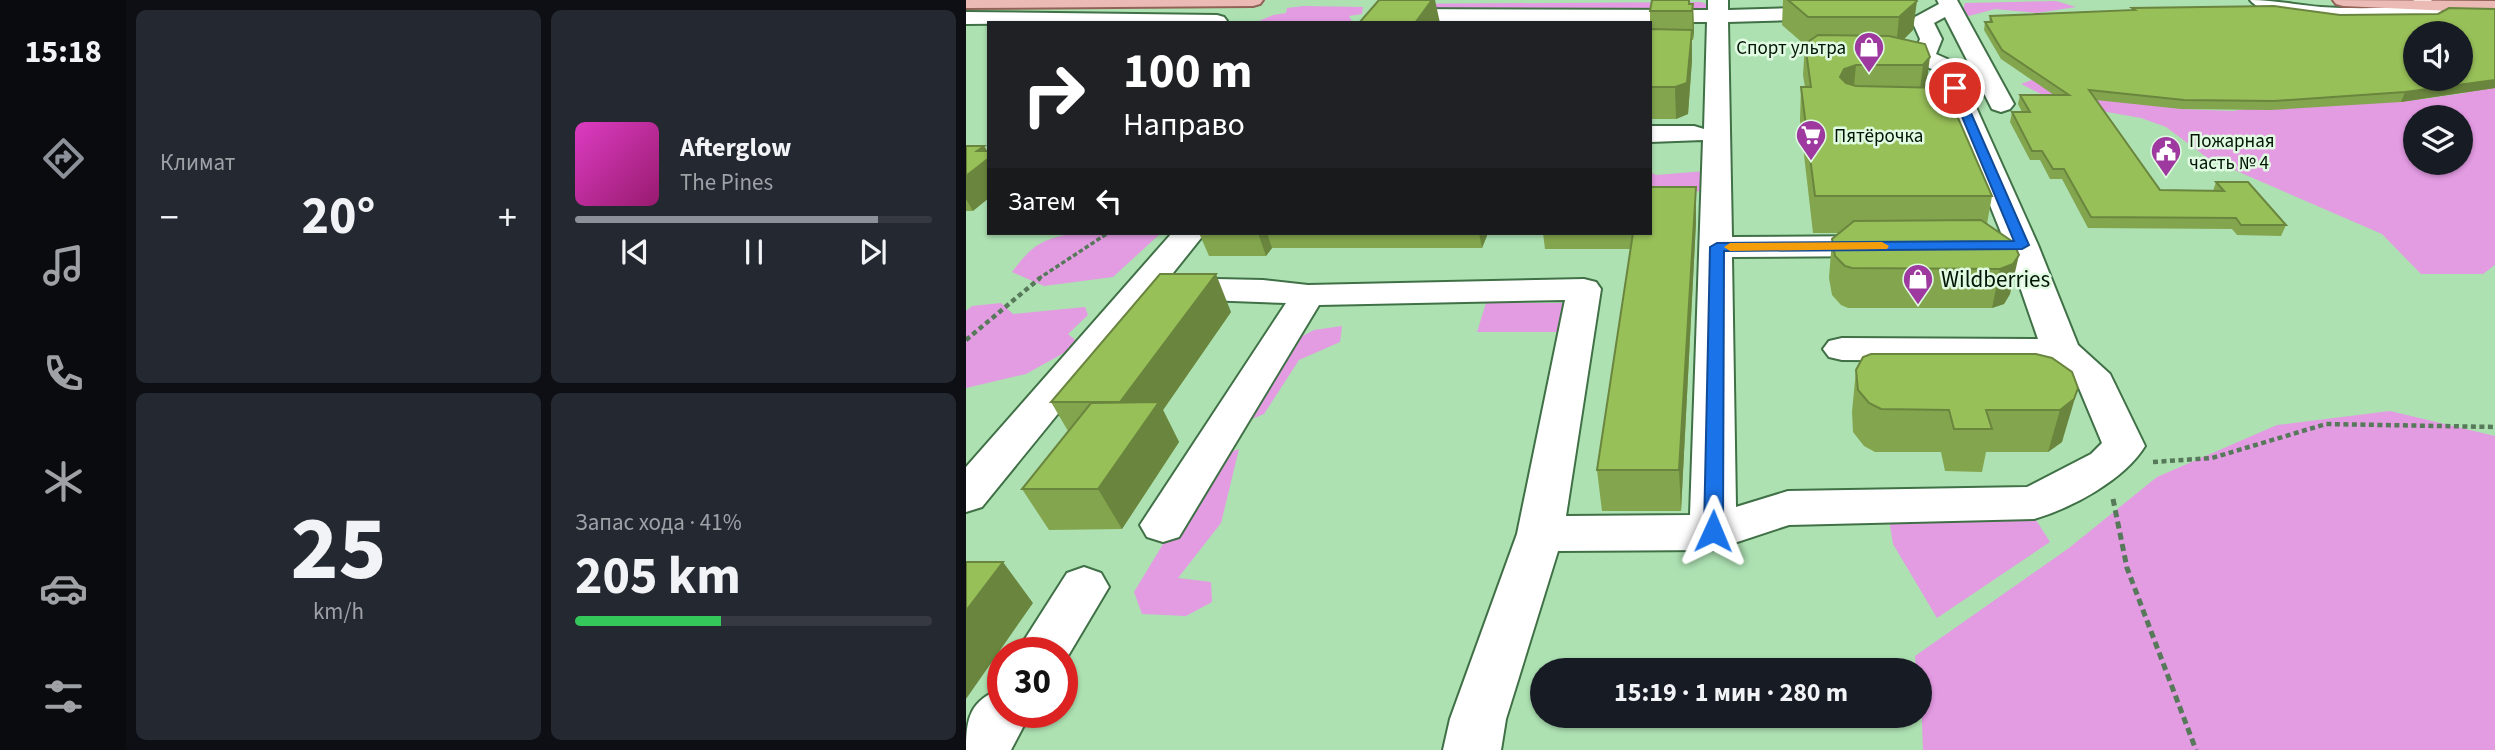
<!DOCTYPE html>
<html lang="ru">
<head>
<meta charset="utf-8">
<style>
  :root { --surface:#171b24; --page:#242831; --text:#f1f3f6; --muted:#9ea1a6; --line:#363941; --accent:#8c9099 }
  body { margin:0; font-family:"Source Sans 3",sans-serif; background:var(--page); color:var(--text); height:100vh; display:flex; flex-direction:column; font-size:26px; white-space:nowrap }
  * { box-sizing:border-box; margin:0 }
  p { font-size:23px; color:var(--muted) }
  .icon { flex:none; width:38px; height:38px; fill:none; stroke:currentColor; stroke-width:2; stroke-linecap:round; stroke-linejoin:round }
  .map { position:relative; flex:1; overflow:hidden }
  .panel { display:flex; flex-direction:column; gap:10px; padding:10px; background:#0d0f14; width:840px }
  .panel>* { flex:none }
  .banner { position:absolute; left:21px; top:21px; width:665px; height:214px; border-radius:0px; box-shadow:0 2px 5px #0004; background:#202124; color:#fff; overflow:hidden }
  .tools { position:absolute; left:1437px; top:21px; display:grid; gap:14px }
  .tools a { display:grid; place-items:center; width:70px; height:70px; border-radius:50%; background:var(--surface); box-shadow:0 2px 5px #0004; font-size:35px }
  .speed { position:absolute; left:21px; top:637px; display:flex; gap:14px; font-size:35px; font-weight:700; text-align:center }
  .speed>* { display:grid; place-content:center; width:91px; height:91px; border-radius:50%; background:var(--surface); box-shadow:0 2px 5px #0004; line-height:1 }
  .speed .limit { border:10px solid #d22; background:#fff; color:#111 }
  .pin { position:absolute; display:grid; place-items:center; width:60px; height:60px; color:#fff; margin:-30px; border:4px solid #fff; border-radius:50%; box-shadow:0 2px 7px #0007 }
  .me { position:absolute; width:77px; margin:-38px; rotate:1deg; stroke-linejoin:round; filter:drop-shadow(0 0 5px #0008) }
  .turn { display:flex; align-items:center; gap:24px; height:147px; padding:0 21px; font-size:32px }
  .turn .icon { width:91px; height:91px; stroke-width:2.5 }
  .turn b { display:block; font-size:49px; line-height:60px }
  .then { display:flex; align-items:center; height:66px; padding:0 21px; background:#0003; gap:14px; font-size:26px }
  .big { font-size:52px; font-weight:700; line-height:1.1 }
  .panel .widget { flex:1; display:flex; flex-direction:column; justify-content:center; gap:10px; min-width:0; padding:0 24px; border-radius:10px; background:var(--page) }
  .panel .dial { align-items:center; gap:0 }
  .dial b { font-size:91px; line-height:1 }
  .song { display:flex; align-items:center; gap:21px }
  .cover { width:84px; height:84px; border-radius:10px; background:linear-gradient(135deg,hsl(310 70% 55%),hsl(320 70% 35%)) }
  .played { height:7px; border-radius:4px; background:linear-gradient(90deg,var(--accent) 85%,var(--line) 85%) }
  .keys { display:flex; justify-content:space-around; direction:ltr }
  .heat { display:flex; justify-content:space-between; align-items:center; font-size:38px; direction:ltr }
  .charge { height:10px; border-radius:5px; background:linear-gradient(90deg,#34c759 41%,var(--line) 0) }
  .panel .tiles { flex:1; display:grid; gap:10px; grid-template-columns:repeat(2,1fr) }
  .trip { position:absolute; left:564px; top:658px; width:402px; height:70px; border-radius:35px; background:var(--surface); box-shadow:0 2px 5px #0004; font-weight:700; line-height:70px; text-align:center }
  main { display:flex; flex:1; min-height:0 }
  .tabs { display:flex; flex-direction:column; width:126px; justify-content:space-around; align-items:center; background:#090b0e; color:var(--muted) }
  .tabs .icon { width:49px; height:49px }
  .tabs .active { color:var(--accent) }
  .tabs b { font-size:32px; color:var(--text) }
  .map>svg:first-child { display:block }
  .green { fill:#e39be2; fill-rule:evenodd }
  .lines { fill:none; stroke-linecap:round; stroke-linejoin:round }
  .minor-casing { stroke:#407046; stroke-width:4 }
  .major-casing { stroke:#916357; stroke-width:4 }
  .path-far2 { stroke:#56795a; stroke-width:3.5; stroke-dasharray:4.5 2.5; stroke-linecap:butt }
  .path-far1 { stroke:#56795a; stroke-width:4.5; stroke-dasharray:5 3.5; stroke-linecap:butt }
  .path { stroke:#56795a; stroke-width:5; stroke-dasharray:7 4.5; stroke-linecap:butt }
  .minor { fill:#fff; fill-rule:evenodd }
  .major { fill:#ebbab5; fill-rule:evenodd }
  .wall { fill:#83a54d }
  .shaded-wall { fill:#6a863e }
  .building { fill:#98c059; stroke:#6a863e; stroke-width:2; fill-rule:evenodd }
  .route { fill:#1a73e8; stroke:#114b97; stroke-width:2 }
  .slow { fill:#f59e0b }
  .labels { text-anchor:middle; stroke-width:5; stroke-linejoin:round; paint-order:stroke }
  .far-poi-label { font-size:19px; fill:#031606; stroke:#e1fbe2; text-anchor:start }
  .poi-label { font-size:23px; fill:#031606; stroke:#e1fbe2; text-anchor:start }
</style>
</head>
<body>
<main>
<nav class="tabs">
<b>15:18</b>
<svg class="icon active" aria-label="directions" viewBox="0 0 24 24"><path d="M12 3l9 9-9 9-9-9zM9 14v-3h6M13 9l2 2-2 2"/></svg>
<svg class="icon" aria-label="music" viewBox="0 0 24 24"><path d="M9 18V5l10-2v13"/><circle cx="6" cy="18" r="3"/><circle cx="16" cy="16" r="3"/></svg>
<svg class="icon" aria-label="phone" viewBox="0 0 24 24"><path d="M5 4h4l2 5-3 2q2 4 5 5l2-3 5 2v4C11 20 4 13 5 4z"/></svg>
<svg class="icon" aria-label="climate" viewBox="0 0 24 24"><path d="M12 3v18M4 7l16 10M4 17L20 7"/></svg>
<svg class="icon" aria-label="car" viewBox="0 0 24 24"><path d="M5 17H2v-5l4-1 3-4h7l3 4 3 1v5h-3M9 17h6M6 11h13"/><circle cx="7" cy="17" r="2"/><circle cx="17" cy="17" r="2"/></svg>
<svg class="icon" aria-label="filters" viewBox="0 0 24 24"><path d="M4 7h16M4 17h16"/><circle cx="9" cy="7" r="2"/><circle cx="15" cy="17" r="2"/></svg>
</nav>
<section class="panel">
<div class="tiles">
<div class="widget"><p>Климат</p>
<div class="heat"><a>−</a><b class="big">20°</b><a>+</a></div>
</div>
<div class="widget">
<div class="song"><i class="cover"></i><div><b>Afterglow</b><p>The Pines</p></div></div>
<div class="played"></div>
<div class="keys"><svg class="icon" aria-label="previous" viewBox="0 0 24 24"><path d="M18 5L8 12l10 7zM5 5v14"/></svg><svg class="icon" aria-label="pause" viewBox="0 0 24 24"><path d="M8 5v14M16 5v14"/></svg><svg class="icon" aria-label="next" viewBox="0 0 24 24"><path d="M6 5l10 7-10 7zM19 5v14"/></svg></div>
</div>
<div class="widget dial"><b>25</b><p>km/h</p></div>
<div class="widget"><p>Запас хода · 41%</p><b class="big">205 km</b><div class="charge"></div></div>
</div>
</section>
<div class="map">
<svg width="1529" height="750" viewBox="0 0 1529 750">
  <rect width="100%" height="100%" fill="#ade1b2"/>
  <path class="green" d="M1090 1 1110 7 1071 13 1029 9 1003 16 996 14 999 3Z
    M735 2 748 7 739 13 720 9 442 10 421 4Z
    M338 6 397 7 396 14 383 16 387 23H288L307 15 320 13 321 8Z
    M1066 80 1215 109 1267 111 1284 108 1366 106 1380 101 1457 99 1499 93 1507 88H1529V265L1517 274H1455L1416 234 1243 159 1200 127 1175 118 1095 104 1055 84ZM1449 117H1494V163H1449Z
    M740 171 736 192 723 190 684 204V172L690 175Z
    M110 233H195L147 277 78 286 46 272C67 244 76 239 110 233Z
    M35 303 47 314 119 307 122 315 102 334 114 344 60 374 0 388V311L6 306Z
    M520 303H606L600 332H511Z
    M376 326 374 342 333 360 298 414 271 425 317 346 348 330Z
    M1424 411 1529 436V750H957L954 670H950L949 656 1103 548 1191 477 1311 425Z
    M273 449 255 523 212 578 245 582 246 602 220 616 176 614 168 592 249 458Z
    M923 519 1070 520 1084 542 971 618 927 544Z"/>
  <g class="lines">
    <g class="minor-casing">
      <path id="minor" d="M742 0H762V10L868 7 875 9 878 13 875 17 868 19 762 22 766 237 917 236 928 239 933 246 928 253 917 256 766 257 770 507 822 491 1061 487 1125 454 1136 443 1113 388 1085 361 876 360 863 357 857 349 863 341 876 338 1072 339 1043 255 1019 252 1014 245 1019 238 1036 235 970 71 950 62 947 57 954 39 946 21 949 17 973 4 971 0H991L1048 104 1044 109 1035 112 1026 109 979 17 968 23 976 39 970 54 988 62 992 67 1072 245 1112 345 1144 374 1179 446C1158 480 1106 508 1068 519L823 525 747 550 592 551 540 719 535 750H477L484 719 551 534 599 300 353 305 213 537 197 542 181 537 174 525 320 303 186 298 16 507 0 512V467L206 233H239L203 278 297 280 342 285 618 279 630 282 635 289 600 516 724 515 737 140 684 142V126H728L738 129 741 22 421 21 414 19 411 15 414 11 421 9 742 10Z
        M1284 0C1308 0 1331 5 1355 7 1386 9 1418 8 1449 7L1446 3 1448 0H1465L1478 13 1475 17 1468 19C1433 20 1305 28 1284 0Z
        M0 12 251 15 258 17 261 21 0 24Z
        M118 567 135 573 143 587 96 666V653H50L101 573Z
        M37 688V712H65L45 750H0C0 718 4 700 37 688Z"/>
    </g>
    <g class="major-casing">
      <path id="major" d="M0 0H297L294 4 287 6 0 8Z
        M1367 0 1529 1V13L1377 6 1370 4Z"/>
    </g>
    <path class="path-far2" d="M72 279 142 233"/>
    <path class="path-far1" d="M0 340 74 278
      M1187 462 1246 458 1360 424 1529 427"/>
    <path class="path" d="M1147 499 1161 568 1230 750"/>
    <use href="#minor" class="minor"/>
    <use href="#major" class="major"/>
  </g>
  <path class="wall" d="M724 0V4H727L728 32 727 40H726V60L722 114 710 119H684V11Z
    M817 0H950L947 30 938 39 959 44 960 87 1026 196 1021 224 1044 294 1038 304 1026 308H882L875 305 866 295 863 278 866 239 873 233H847L834 120 835 87H839L837 75 839 45 816 25Z
    M1166 8 1374 15 1472 14 1529 9V88L1435 102 1304 110 1215 109 1130 100 1194 190 1247 191 1250 182 1320 225 1315 236 1271 235 1266 229 1122 228 1096 179H1084L1074 160H1064L1044 122 1046 112H1056L1052 104 1054 95H1088L1035 59 1018 30 1019 22H1023L1024 16 1166 10Z
    M0 146 7 211H0Z
    M730 187V222L715 511H636L631 470 665 249H579L577 233H684Z
    M233 233H522L516 248H306L300 256H243Z
    M265 312 197 410 213 442 156 529 83 530 56 489 102 431 85 402Z
    M890 370 1106 372 1096 442 1082 452H1020L1016 472 979 471 975 452H909L898 446 887 432 886 412Z"/>
  <path class="shaded-wall" d="M466 0H469L474 23H449Z
    M951 1 947 30 930 47 933 17Z
    M727 4 728 32 727 40 726 11Z
    M726 30V60L722 114 710 119 709 87Z
    M964 57 960 88 953 97 957 65Z
    M890 65 887 97 874 77 878 69Z
    M1529 80V88L1435 102 1439 92Z
    M18 146 23 154V198L7 211 0 199V176L11 151Z
    M730 187V222L715 511 713 470Z
    M292 233H301L306 248 300 256Z
    M513 233H522L516 248Z
    M1053 255 1044 294 1038 304 1026 308 1034 269Z
    M250 274 265 312 197 410 213 442 156 529 132 489 154 402Z
    M1112 388 1096 442 1082 452 1094 410Z
    M37 562 67 603 0 699V611Z"/>
  <path class="building" d="M413 0H466L449 23H393Z
    M686 0H723V4H727L726 11H684Z
    M822 0H950L951 1 933 17H842Z
    M1308 6 1374 15 1472 14 1483 8 1529 9V80L1439 92 1308 101 1218 100 1123 90 1194 190 1258 191 1250 182H1282L1320 225H1275L1270 218 1125 217 1098 169H1087L1076 151H1066L1046 112H1064L1054 95H1103L1036 50 1019 22H1026L1024 16 1169 10 1166 8ZM1449 33H1494V79H1449Z
    M684 29 726 30 721 83 709 87H684Z
    M852 35 923 36 959 44 964 57 957 65H890L878 69 874 77 880 83 890 86 979 88 1026 196H849L835 87H845L839 44Z
    M0 146H18L11 151H23V158L0 176Z
    M684 187H730L713 470H631L667 233H684Z
    M1015 220 1047 242 1053 255 1047 264 1034 269 886 268 879 266 869 256 866 239 888 221Z
    M194 274H250L154 402H85Z
    M905 354H1070L1086 358 1106 372 1112 388 1108 399 1094 410H1020L1026 429H988L983 410 915 409 903 403 892 390 890 370 897 357Z
    M193 402 132 489H56L125 403Z
    M0 562H37L0 611Z"/>
  <path class="route" d="M989 85 994 88 1063 245 1056 249 758 251 757 531 754 537 747 539 740 537 738 531 744 247 751 243 1048 241 984 88Z"/>
  <path class="slow" d="M916 242 923 246 921 249 764 251 758 247 764 243Z"/>
  <defs>
    <g id="shop-pin" transform="scale(1.575)"><path d="M0 17L-7.5 6A9.5 9.5 0 1 1 7.5 6Z" fill="#9e3a9f" stroke="#e1fbe2"/><path d="M-5-2.5h2.3a2.7 3.5 0 0 1 5.4 0H5L5.5 6h-11ZM-1.5-2.5h3a1.5 2.3 0 0 0-3 0Z" fill="#fff"/></g>
    <g id="supermarket-pin" transform="scale(1.575)"><path d="M0 17L-7.5 6A9.5 9.5 0 1 1 7.5 6Z" fill="#9e3a9f" stroke="#e1fbe2"/><path d="M-6-5.5h2.5l.6 2H6L4.5 2H-2.5L-4.4-4H-6ZM-1.5 3.2a1.3 1.3 0 1 0 .1 0ZM3 3.2a1.3 1.3 0 1 0 .1 0Z" fill="#fff"/></g>
    <g id="civic-pin" transform="scale(1.575)"><path d="M0 17L-7.5 6A9.5 9.5 0 1 1 7.5 6Z" fill="#9e3a9f" stroke="#e1fbe2"/><path d="M-.6-6.5H3V-4.5H.6V-3L4-1V1h2V6H-6V1h2V-1L-.6-3ZM-1.2 2.5V6h2.4V2.5Z" fill="#fff"/></g>
  </defs>
  <g fill-rule="evenodd">
    <use href="#shop-pin" x="903" y="47"/>
    <use href="#supermarket-pin" x="845" y="135"/>
    <use href="#civic-pin" x="1200" y="151"/>
    <use href="#shop-pin" x="952" y="279"/>
  </g>
  <g class="labels">
    <g class="far-poi-label">
      <text x="880" y="54" text-anchor="end">Спорт ультра</text>
      <text x="868" y="142">Пятёрочка</text>
      <text x="1223" y="147">Пожарная<tspan x="1223" dy="22">часть № 4</tspan></text>
    </g>
    <g class="poi-label">
      <text x="975" y="287">Wildberries</text>
    </g>
  </g>
</svg>
<div class="tools">
<a><svg class="icon" aria-label="sound" viewBox="0 0 24 24"><path d="M4 9h4l5-4v14l-5-4H4zM17 9q2 3 0 6"/></svg></a>
<a><svg class="icon" aria-label="layers" viewBox="0 0 24 24"><path d="M12 4l9 5-9 5-9-5zM3 14l9 5 9-5"/></svg></a>
</div>
<div class="speed"><div class="limit">30</div></div>
<div class="pin" style="left:989px;top:88px;background:#d93025"><svg class="icon" aria-label="arrive" viewBox="0 0 24 24"><path d="M6 21V4h12l-3 4 3 4H6"/></svg></div>
<svg class="me" style="left:747px;top:531px" viewBox="-20 -20 40 40"><path d="M0-17L14 15 0 8-14 15z" fill="#1a73e8" stroke="#fff" stroke-width="4"/></svg>
<div class="trip">15:19 · 1 мин · 280 m</div>
<div class="banner">
<div class="turn"><svg class="icon" aria-label="right" viewBox="0 0 24 24"><path d="M7 20v-9h11M14 6l5 5-5 5"/></svg><div><b>100 m</b>Направо</div></div>
<div class="then">Затем<svg class="icon" aria-label="left" viewBox="0 0 24 24"><path d="M17 20v-9H6M10 6l-5 5 5 5"/></svg></div>
</div>
</div>
</main>
</body>
</html>
